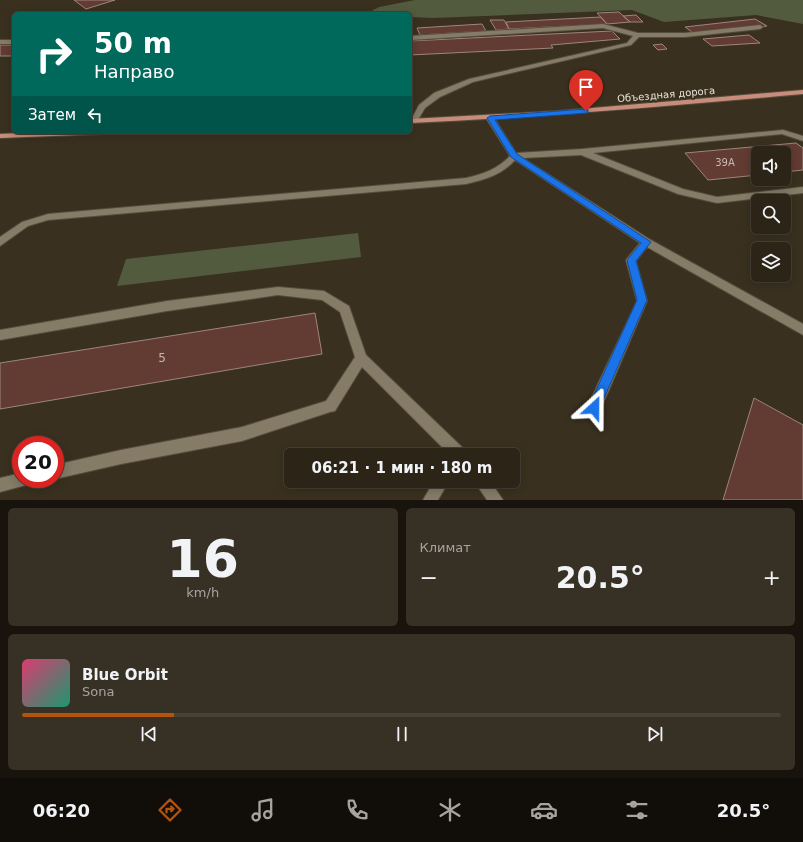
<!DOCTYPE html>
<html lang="ru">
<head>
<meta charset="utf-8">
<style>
  :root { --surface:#2b2417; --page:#373024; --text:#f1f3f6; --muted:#a6a4a1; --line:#474136; --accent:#b45309 }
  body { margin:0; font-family:"DejaVu Sans",sans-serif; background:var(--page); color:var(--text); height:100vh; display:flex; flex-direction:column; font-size:15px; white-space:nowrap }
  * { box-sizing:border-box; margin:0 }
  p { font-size:13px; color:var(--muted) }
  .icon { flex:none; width:22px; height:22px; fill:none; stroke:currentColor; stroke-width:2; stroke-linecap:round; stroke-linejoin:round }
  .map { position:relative; height:500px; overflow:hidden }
  .panel { display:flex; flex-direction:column; gap:8px; padding:8px; background:#18140d; flex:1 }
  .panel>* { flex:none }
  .guide { position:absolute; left:12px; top:12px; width:400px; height:122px; border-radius:6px; box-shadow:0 2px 10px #0003,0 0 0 1px var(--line); background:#00695c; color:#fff; overflow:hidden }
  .tools { position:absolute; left:751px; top:146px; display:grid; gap:8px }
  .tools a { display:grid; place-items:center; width:40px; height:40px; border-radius:6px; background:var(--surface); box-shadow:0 2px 10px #0003,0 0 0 1px var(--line); font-size:20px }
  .speed { position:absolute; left:12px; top:436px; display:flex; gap:8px; font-size:20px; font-weight:700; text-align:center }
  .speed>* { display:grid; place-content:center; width:52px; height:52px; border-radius:50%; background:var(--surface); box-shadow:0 2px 10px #0003,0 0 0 1px var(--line); line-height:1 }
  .speed .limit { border:6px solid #d22; background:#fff; color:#111 }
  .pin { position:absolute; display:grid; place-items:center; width:34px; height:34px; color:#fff; margin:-41px -17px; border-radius:50% 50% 50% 0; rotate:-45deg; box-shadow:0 0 4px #0007 }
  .pin .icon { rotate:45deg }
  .me { position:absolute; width:44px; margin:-22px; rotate:24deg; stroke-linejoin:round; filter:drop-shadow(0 0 3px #0008) }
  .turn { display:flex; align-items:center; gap:14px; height:84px; padding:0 16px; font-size:18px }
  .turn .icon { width:52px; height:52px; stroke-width:2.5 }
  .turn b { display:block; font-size:28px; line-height:34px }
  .then { display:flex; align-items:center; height:38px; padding:0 16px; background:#0003; gap:8px; font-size:15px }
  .big { font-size:30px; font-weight:800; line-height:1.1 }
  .panel .tile { flex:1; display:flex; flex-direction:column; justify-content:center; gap:6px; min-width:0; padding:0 14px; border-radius:6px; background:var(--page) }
  .panel .dial { align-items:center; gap:0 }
  .dial b { font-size:52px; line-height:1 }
  .song { display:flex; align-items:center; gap:12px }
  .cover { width:48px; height:48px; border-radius:6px; background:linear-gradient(135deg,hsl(340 70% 55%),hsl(160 70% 35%)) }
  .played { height:4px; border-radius:2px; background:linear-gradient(90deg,var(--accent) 20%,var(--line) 20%) }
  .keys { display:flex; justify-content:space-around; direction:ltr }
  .heat { display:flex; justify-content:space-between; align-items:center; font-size:22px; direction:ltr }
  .panel .tiles { flex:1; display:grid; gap:8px; grid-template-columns:1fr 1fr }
  .tile:last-child { grid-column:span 2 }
  .trip { position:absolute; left:284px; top:448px; width:236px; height:40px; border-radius:6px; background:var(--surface); box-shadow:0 2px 10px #0003,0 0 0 1px var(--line); font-weight:800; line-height:40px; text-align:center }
  .tabs { display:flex; height:64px; justify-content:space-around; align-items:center; background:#110e09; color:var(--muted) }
  .tabs .icon { width:28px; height:28px }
  .tabs .on { color:var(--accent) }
  .tabs b { font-size:18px; color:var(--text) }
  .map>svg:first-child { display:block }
  .green { fill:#525b3e }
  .building { fill:#623b32; stroke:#9e857f }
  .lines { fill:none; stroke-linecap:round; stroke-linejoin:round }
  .minor-casing { stroke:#544d3d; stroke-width:2 }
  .major-casing { stroke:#544d3d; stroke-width:2 }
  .minor { fill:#857b67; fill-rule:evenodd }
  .major { fill:#c88c7b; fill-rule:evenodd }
  .route { fill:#1a73e8; stroke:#114b97 }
  .labels { text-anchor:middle; stroke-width:4; stroke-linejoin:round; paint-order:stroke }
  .far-street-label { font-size:10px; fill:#e9e3d8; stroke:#39301f }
  .number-label { font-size:10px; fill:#c7b9ae }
  .near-number-label { font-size:12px; fill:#c7b9ae }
</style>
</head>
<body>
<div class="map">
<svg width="803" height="500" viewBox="0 0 803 500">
  <rect width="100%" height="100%" fill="#39301f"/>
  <path class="green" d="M415 0H803V24L756 15 664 22 632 10 434 18 410 17V14H366L379 7Z
    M358 233 361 257 117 286 126 259Z"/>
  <path class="building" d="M74 0H115L86 9Z
    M619 12 630 22 607 24 597 13Z
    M636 15 643 22H630L623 16Z
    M601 17 607 24 509 29 506 22Z
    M755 19 767 26 695 34 685 27Z
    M490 20H504L509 29 496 30Z
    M482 24 486 31 420 35 417 28Z
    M612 31 620 39 551 45 553 48 410 55V41Z
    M749 35 760 43 712 46 703 39Z
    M662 44 667 49 658 50 653 45Z
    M0 45H14V56H0Z
    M796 143 803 148V170L784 172V153H758V175L708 180 685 153Z
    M315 313 322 354 0 409V363Z
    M754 398 803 425V500H723Z"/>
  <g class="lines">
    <g class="minor-casing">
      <path id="minor" d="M603 24 638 33H685L760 25 763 27 760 29 685 37H639L631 45 473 82 440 97 425 108 416 123 410 122 419 105 434 93 469 79 627 43 633 36 603 28 410 40V36Z
        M0 40H14V44H0Z
        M487 116H493L516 153 582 149 783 130 803 136V141L782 134 593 153 683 189 717 197 803 187V193L717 203 678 194 581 155 523 158 649 239 803 324V335L647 247 636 261 647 301 599 413 594 414 589 413 588 408 589 403 637 301 626 260 640 243 515 160C502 175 484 180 466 184L48 220 28 226 0 246V237L22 222 48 214 466 178C483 174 498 169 510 156L486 118Z
        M278 287 324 291 349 306 366 355 465 450 467 455H450L362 367 335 411 330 412 242 441 121 464 55 479V465L121 450 242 427 326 401 355 357 340 312 322 300 278 295 167 311 0 340V330L167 301Z
        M21 473V479H32L30 484 0 492V478Z
        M434 481H449L438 500H423Z
        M474 481H490L503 500H487Z"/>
    </g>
    <g class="major-casing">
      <path id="major" d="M803 90V94C672 106 541 117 410 123V119L557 111Z
        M43 132H109L105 134 0 138V134Z"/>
    </g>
    <use href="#minor" class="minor"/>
    <use href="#major" class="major"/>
  </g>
  <path class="route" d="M586 109 588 110V113L495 120 517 154 651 242 636 261 647 300 598 412 594 413 590 412 588 408 637 300 627 260 641 243 511 157 487 118 490 116Z"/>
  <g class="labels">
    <g class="far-street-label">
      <text transform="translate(666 94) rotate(-5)" y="4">Объездная дорога</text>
    </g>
    <g class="number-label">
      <text x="725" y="166">39А</text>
    </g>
    <g class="near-number-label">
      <text x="162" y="362">5</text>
    </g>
  </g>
</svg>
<div class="tools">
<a><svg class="icon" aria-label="sound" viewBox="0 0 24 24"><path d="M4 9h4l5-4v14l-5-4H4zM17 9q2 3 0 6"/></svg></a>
<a><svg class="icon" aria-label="search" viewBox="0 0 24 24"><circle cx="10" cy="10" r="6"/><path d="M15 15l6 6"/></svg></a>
<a><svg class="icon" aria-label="layers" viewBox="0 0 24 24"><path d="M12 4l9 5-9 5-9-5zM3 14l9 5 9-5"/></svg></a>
</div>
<div class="speed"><div class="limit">20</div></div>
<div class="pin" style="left:586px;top:111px;background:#d93025"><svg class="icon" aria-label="arrive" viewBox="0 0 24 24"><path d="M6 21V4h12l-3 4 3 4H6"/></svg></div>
<svg class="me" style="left:594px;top:408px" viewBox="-20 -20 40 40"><path d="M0-17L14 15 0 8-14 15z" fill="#1a73e8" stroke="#fff" stroke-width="4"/></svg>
<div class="trip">06:21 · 1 мин · 180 m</div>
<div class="guide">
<div class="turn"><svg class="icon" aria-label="right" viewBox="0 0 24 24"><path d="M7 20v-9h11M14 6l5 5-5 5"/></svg><div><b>50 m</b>Направо</div></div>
<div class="then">Затем<svg class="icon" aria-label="left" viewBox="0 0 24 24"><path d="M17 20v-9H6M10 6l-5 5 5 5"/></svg></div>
</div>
</div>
<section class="panel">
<div class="tiles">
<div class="tile dial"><b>16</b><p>km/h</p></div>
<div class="tile"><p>Климат</p>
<div class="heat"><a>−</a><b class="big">20.5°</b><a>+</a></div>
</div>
<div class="tile">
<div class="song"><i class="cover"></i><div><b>Blue Orbit</b><p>Sona</p></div></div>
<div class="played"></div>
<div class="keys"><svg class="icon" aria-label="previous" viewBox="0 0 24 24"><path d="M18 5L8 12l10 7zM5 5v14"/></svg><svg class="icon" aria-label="pause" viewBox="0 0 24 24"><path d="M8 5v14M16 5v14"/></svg><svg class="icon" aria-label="next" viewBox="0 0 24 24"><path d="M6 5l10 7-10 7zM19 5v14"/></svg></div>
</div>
</div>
</section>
<nav class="tabs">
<b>06:20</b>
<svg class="icon on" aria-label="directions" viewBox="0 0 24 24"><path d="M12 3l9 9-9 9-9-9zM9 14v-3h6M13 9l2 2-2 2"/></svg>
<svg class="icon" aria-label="music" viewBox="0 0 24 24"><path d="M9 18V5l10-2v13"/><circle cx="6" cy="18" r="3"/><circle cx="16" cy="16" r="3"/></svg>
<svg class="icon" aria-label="phone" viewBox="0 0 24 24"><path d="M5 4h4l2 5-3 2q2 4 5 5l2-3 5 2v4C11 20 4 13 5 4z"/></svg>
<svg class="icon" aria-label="climate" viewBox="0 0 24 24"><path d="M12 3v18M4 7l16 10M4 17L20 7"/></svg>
<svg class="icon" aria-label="car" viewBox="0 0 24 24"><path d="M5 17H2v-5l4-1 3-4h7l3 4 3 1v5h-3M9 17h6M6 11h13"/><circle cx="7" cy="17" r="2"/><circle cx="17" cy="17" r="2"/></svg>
<svg class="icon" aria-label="filters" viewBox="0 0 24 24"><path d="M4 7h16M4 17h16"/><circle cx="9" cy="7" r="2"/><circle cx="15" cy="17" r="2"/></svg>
<b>20.5°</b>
</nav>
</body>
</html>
